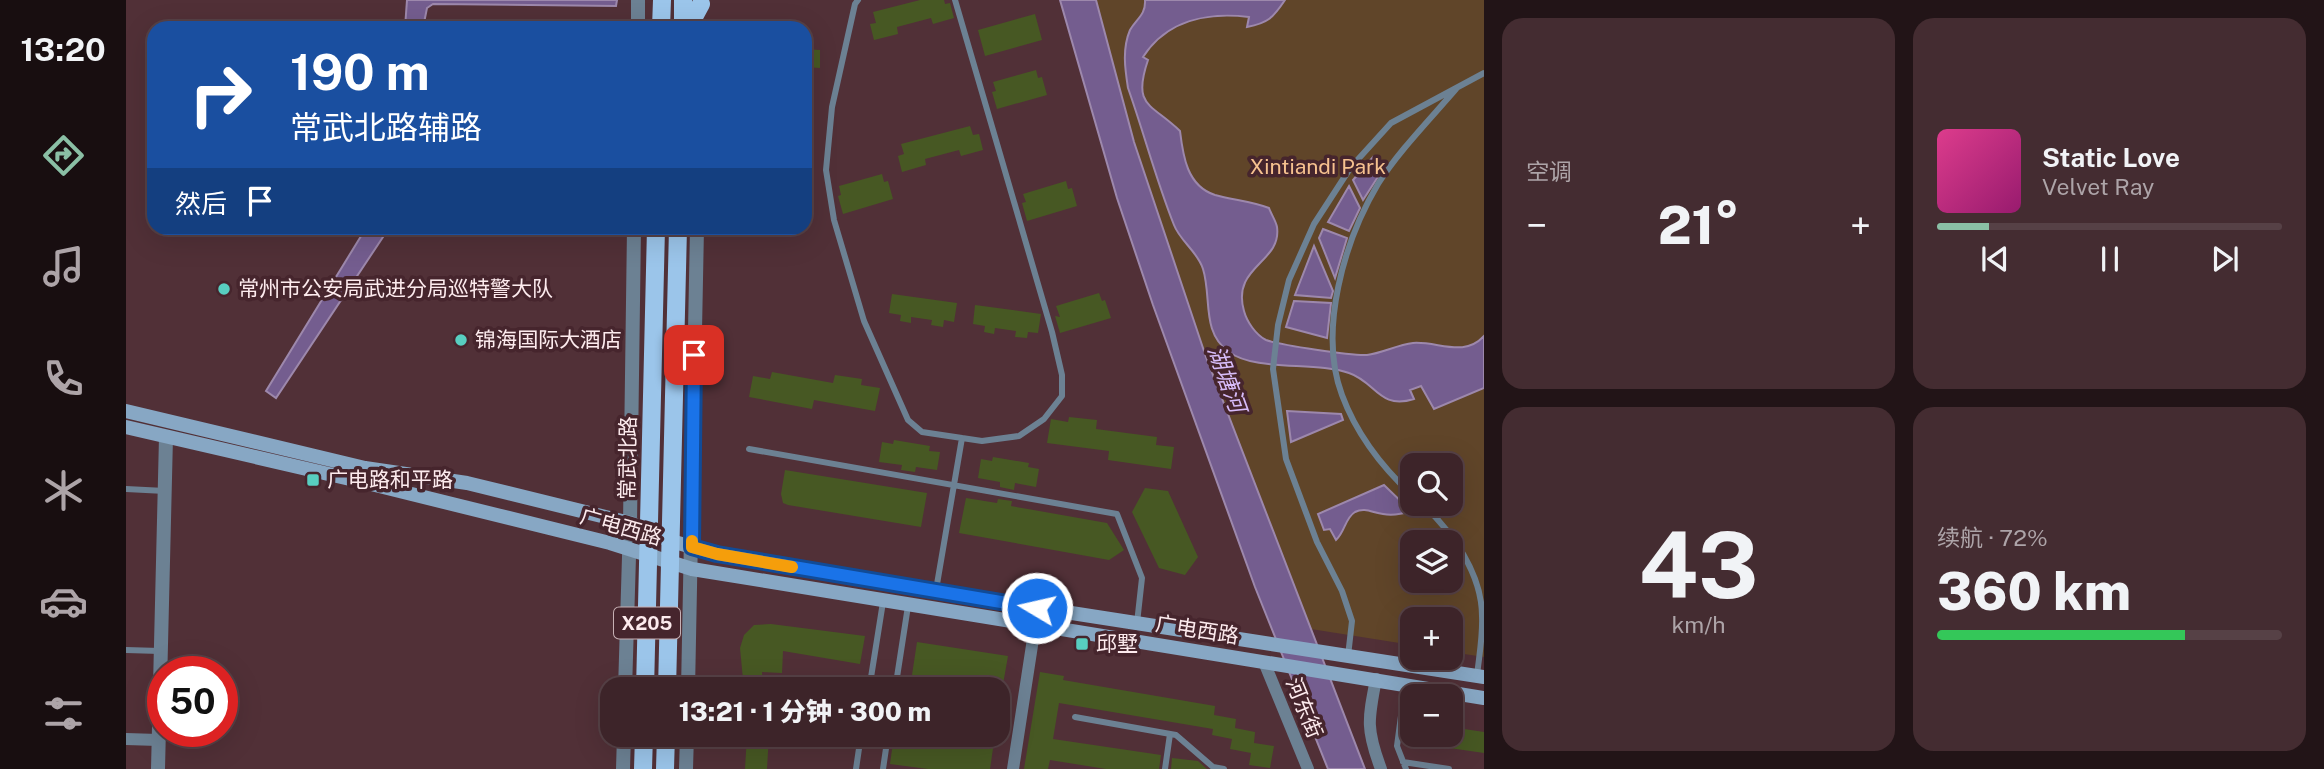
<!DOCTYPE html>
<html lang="zh">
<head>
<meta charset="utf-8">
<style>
  :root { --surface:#3d2429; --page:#442c31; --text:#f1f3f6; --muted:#ada4a8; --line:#564146; --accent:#8abfa5 }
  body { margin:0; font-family:"Public Sans","Noto Sans SC",sans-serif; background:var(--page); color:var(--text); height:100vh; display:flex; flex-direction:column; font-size:26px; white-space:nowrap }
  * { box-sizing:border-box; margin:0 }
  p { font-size:23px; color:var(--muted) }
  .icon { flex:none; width:38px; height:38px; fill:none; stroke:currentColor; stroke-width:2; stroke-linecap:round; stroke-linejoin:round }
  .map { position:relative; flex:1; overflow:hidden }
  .sheet { display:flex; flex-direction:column; gap:18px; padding:18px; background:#221417; width:840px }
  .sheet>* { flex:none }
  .hud { position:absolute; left:21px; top:21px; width:665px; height:214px; border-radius:21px; box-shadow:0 7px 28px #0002,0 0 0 2px var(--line); background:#1a4fa0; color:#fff; overflow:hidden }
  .fabs { position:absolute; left:1274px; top:453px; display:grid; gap:14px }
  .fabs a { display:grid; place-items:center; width:63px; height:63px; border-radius:14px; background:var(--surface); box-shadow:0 7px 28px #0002,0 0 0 2px var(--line); font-size:35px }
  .speed { position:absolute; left:21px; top:656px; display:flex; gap:14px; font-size:35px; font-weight:700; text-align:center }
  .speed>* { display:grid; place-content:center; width:91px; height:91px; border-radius:50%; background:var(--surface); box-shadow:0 7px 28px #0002,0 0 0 2px var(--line); line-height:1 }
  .speed .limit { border:10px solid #d22; background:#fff; color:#111 }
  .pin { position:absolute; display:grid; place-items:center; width:60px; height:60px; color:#fff; margin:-30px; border-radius:14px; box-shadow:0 4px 10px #0006 }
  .me { position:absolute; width:77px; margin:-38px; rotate:279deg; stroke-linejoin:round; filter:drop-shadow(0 0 5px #0008) }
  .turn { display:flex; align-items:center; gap:24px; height:147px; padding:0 28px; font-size:32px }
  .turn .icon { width:91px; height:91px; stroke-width:2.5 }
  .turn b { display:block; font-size:49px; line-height:60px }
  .then { display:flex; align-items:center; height:66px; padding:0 28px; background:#0003; gap:14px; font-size:26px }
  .big { font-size:52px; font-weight:800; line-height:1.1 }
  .sheet .card { flex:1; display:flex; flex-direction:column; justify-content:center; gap:10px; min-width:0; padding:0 24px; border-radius:21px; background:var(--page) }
  .sheet .dial { align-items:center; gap:0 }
  .dial b { font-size:91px; line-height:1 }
  .song { display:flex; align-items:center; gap:21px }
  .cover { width:84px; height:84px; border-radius:10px; background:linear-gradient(135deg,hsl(330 70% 55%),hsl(320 70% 35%)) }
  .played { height:7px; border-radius:4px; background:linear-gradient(90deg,var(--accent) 15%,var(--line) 15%) }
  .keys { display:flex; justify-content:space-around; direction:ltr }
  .heat { display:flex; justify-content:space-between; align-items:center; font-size:38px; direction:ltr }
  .charge { height:10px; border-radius:5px; background:linear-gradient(90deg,#34c759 72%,var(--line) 0) }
  .sheet .tiles { flex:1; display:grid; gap:18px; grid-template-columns:repeat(2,1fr) }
  .trip { position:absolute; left:474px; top:677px; width:410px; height:70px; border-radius:21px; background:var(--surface); box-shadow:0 7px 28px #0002,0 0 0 2px var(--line); font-weight:800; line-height:70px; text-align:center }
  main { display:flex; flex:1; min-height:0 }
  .dock { display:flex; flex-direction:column; width:126px; justify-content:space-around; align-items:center; background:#180e10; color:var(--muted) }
  .dock .icon { width:49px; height:49px }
  .dock .active { color:var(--accent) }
  .dock b { font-size:32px; color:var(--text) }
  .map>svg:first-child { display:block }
  .green { fill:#604529; fill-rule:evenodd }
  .water { fill:#745d8f; stroke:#9d88ac; stroke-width:2 }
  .building { fill:#475823 }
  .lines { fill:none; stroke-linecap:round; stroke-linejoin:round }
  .service { stroke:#6c8193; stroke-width:6 }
  .minor { stroke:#6c8193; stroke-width:12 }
  .tertiary { stroke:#6c8193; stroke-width:14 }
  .secondary { stroke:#87a7c4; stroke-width:14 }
  .primary { stroke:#9bc5ea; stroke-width:18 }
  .route-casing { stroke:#114b97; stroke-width:18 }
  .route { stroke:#1a73e8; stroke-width:12 }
  .slow { stroke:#f59e0b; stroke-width:12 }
  .poi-dot { fill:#58cec0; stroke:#46252d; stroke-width:2.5 }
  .labels { text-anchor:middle; stroke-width:7; stroke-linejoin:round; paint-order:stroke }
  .shield { fill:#46252d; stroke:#c6b0b4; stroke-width:2 }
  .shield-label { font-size:19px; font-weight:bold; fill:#fdebee }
  .park-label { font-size:21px; fill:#f6c18f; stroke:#46252d }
  .poi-label { font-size:21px; fill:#fdebee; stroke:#46252d; text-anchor:start }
  .street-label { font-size:21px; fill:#fdebee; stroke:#46252d }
  .water-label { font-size:23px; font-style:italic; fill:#d7bcf9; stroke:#46252d }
</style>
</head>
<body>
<main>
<nav class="dock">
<b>13:20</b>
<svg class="icon active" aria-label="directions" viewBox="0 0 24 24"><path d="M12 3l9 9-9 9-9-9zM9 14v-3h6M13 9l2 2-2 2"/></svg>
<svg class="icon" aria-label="music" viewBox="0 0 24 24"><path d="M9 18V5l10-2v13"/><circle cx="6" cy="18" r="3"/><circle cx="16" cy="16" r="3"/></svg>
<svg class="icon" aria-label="phone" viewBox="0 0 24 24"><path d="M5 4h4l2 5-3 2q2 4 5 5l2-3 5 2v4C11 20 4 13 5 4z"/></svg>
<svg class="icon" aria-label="climate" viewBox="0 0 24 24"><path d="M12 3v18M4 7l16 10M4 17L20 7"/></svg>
<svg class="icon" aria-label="car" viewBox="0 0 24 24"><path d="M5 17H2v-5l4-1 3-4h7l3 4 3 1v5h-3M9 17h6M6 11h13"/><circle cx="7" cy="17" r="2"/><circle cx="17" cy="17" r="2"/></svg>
<svg class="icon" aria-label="filters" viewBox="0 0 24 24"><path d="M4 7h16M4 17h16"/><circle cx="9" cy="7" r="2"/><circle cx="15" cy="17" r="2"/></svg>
</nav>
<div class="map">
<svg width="1358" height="769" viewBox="0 0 1358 769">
  <rect width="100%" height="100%" fill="#513037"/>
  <path class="green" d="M970 0H1358V657L1325 652V620H1286V645L1185 629 1080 357 1008 142ZM1286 466H1325V504H1286ZM1286 542H1325V581H1286Z"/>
  <path class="water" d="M281 0H491L490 6 307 4 301 8 297 28H279Z
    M934 0H970L1008 142 1080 357 1239 769H1202L1129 587 1027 305 991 198Z
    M1019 0H1159C1147 18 1142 23 1121 27L1123 17C1082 12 1041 20 1017 57L1022 60C1006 107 1025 103 1054 131 1057 156 1061 186 1089 195 1107 200 1125 201 1143 208 1145 214 1150 221 1151 227 1156 263 1105 266 1118 311 1121 322 1130 335 1140 340 1154 345 1226 356 1241 355 1256 353 1271 345 1287 343 1312 341 1338 358 1358 336V388L1308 409 1295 386 1284 390 1288 399C1253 410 1250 382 1223 373 1190 361 1130 372 1103 352 1075 332 1086 298 1077 269 1072 252 1054 241 1048 225 1030 180 1018 133 1002 88 999 69 996 49 1004 30 1010 19 1020 15 1019 0Z
    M1247 157 1257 169 1237 200 1227 180Z
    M1223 186 1234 208 1223 231 1202 222Z
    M240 228H263L150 398 140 391Z
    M1197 229 1221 238 1209 278 1193 238Z
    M1188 246 1207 291 1205 298 1169 295Z
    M1168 301 1205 303 1201 338 1160 327Z
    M1161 411 1215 414 1217 420 1165 442Z
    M1258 485 1285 511C1276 514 1267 516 1257 514 1247 513 1239 507 1229 512 1219 518 1219 532 1210 540L1204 529 1198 530 1192 514Z"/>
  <path class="building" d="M794 0H818L819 4 824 3 828 18 807 24 805 18 771 27 772 34 748 40 744 24 750 23 747 12Z
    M909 14 916 40 859 56 852 30Z
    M679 49 694 50V68L679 67Z
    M910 70 912 78 916 77 921 95 871 109 866 92 870 91 867 82Z
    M844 126 847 135 853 134 857 150 835 156 833 150 799 159 800 165 776 172 772 156 778 154 775 144Z
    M756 174 758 182 762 181 767 199 717 214 712 196 715 195 713 186Z
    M940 181 942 189 946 188 951 206 901 221 896 203 900 202 897 194Z
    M973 293 976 301 979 300 985 318 934 333 929 316 934 317 930 306Z
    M766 294 831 303 828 322 818 320 817 327 805 325 806 320 785 317V323L774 321 775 315 763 313Z
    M849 305 915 314 912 333 902 332 901 338 889 337 890 331 869 328 868 334 858 332 859 326 847 324Z
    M646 372 707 383 709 375 736 379 735 385 754 388 749 411 688 400 686 409 623 397 627 376 644 379Z
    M943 417 971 420 970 429 1031 437 1030 445 1048 447 1045 469 982 460 983 451 921 443 925 419 942 422Z
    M768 440 804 446 803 451 814 452 811 470 790 467 789 472 775 470 776 465 753 462 756 442 767 444Z
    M867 457 903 463 902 467 913 469 910 487 889 483 888 490 874 487V482L852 478 855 459 866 461Z
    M659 470 801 493 795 527 662 505 657 503 655 494Z
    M1019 488 1042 491 1072 557 1059 575 1033 568 1006 512Z
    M840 498 871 503 872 499 886 501 885 506 981 523 998 550 983 560 833 533Z
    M645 624 739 636 734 664 657 651 656 673 636 672 637 690H618L614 648 618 635 628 625Z
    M791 642 882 656 876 690H851L852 685 786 675Z
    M914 672 938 676 937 680 1089 706 1088 715 1110 719 1109 728 1129 732 1128 743 1148 746 1144 768 1123 765 1125 753 1104 749 1106 739 1086 735 1087 729 933 703 927 739 1035 755 1033 769H980L924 760 922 769H898Z
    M1325 727 1358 732V753L1303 745 1305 735H1325Z
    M621 735H643L641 769H619Z
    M657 735H715L713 748 656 741Z
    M768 735H791L843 742 844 735H869L864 769H802L764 764Z
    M1046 758 1072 761 1081 769H1045Z"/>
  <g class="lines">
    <path class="service" d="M732 0 729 4 706 107 700 170 708 220 738 321 782 420 796 432 856 441 893 436 918 419 936 396V375L926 332 829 0
      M623 449 991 514 1016 578 1011 623
      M0 489 39 491
      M1286 495C1257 468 1230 433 1216 395 1192 331 1218 241 1252 184 1271 153 1306 117 1330 89
      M1296 504C1326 531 1356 574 1356 616 1357 636 1353 656 1351 676
      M810 590 836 438
      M0 650 34 651
      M1222 656 1226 621 1216 591 1191 542 1160 459 1147 369 1152 325 1163 280 1188 224 1225 167 1265 123 1358 73
      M1279 686 1271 746 1280 769
      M743 690 757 602
      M769 690 782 606
      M949 717 1050 735 1087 767 1098 769
      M1277 762 1323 769
      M730 769 735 735
      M757 769 762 735
      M1039 769 1044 734"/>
    <path class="minor" d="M1138 662 1182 769
      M1250 679C1242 720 1240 729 1255 769
      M0 739 32 740
      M887 769 909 626"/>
    <path class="tertiary" d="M512 28V0
      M499 690 504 523 508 228
      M562 690 571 228
      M32 769 40 437
      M497 769 498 735
      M560 769 561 735"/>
    <path class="secondary" d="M0 411 239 468 341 483 504 523 545 541 591 554 810 592 1358 677
      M0 427 237 482 484 543 566 569 1358 698"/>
    <path class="primary" d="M535 28 536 0
      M557 28V0
      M562 28 575 4
      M519 690 530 228
      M541 690 552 228
      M517 769 518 735
      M539 769 540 735"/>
  </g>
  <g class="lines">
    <g class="route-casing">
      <path id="route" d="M568 355 566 547 591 554 911 608"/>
    </g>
    <use href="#route" class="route"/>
    <path class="slow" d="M566 541V547L591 554 666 567"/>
  </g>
  <g class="poi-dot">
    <circle cx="98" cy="289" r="7"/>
    <circle cx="335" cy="340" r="7"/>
    <rect x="180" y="473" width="14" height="14" rx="3.5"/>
    <rect x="949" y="637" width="14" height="14" rx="3.5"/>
  </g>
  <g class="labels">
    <rect class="shield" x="488" y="607.5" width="66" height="31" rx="5"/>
    <g class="shield-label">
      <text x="521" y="630">X205</text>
    </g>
    <g class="park-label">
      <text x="1192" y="174">Xintiandi Park</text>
    </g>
    <g class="poi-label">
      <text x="112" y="296">常州市公安局武进分局巡特警大队</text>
      <text x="349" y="347">锦海国际大酒店</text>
      <text x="201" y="487">广电路和平路</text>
      <text x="970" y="651">邱墅</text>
    </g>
    <g class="street-label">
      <text transform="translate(502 458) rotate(-89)" y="7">常武北路</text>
      <text transform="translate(495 527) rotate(16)" y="7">广电西路</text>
      <text transform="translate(1071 630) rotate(9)" y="7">广电西路</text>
      <text transform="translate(1178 708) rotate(68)" y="7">河东街</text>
    </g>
    <g class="water-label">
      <text transform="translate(1101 379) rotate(70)" y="8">湖塘河</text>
    </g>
  </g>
</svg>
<div class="fabs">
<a><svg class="icon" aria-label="search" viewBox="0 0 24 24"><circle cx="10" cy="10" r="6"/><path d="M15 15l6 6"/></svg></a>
<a><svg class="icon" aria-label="layers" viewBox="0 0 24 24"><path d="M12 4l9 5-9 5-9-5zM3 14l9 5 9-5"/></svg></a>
<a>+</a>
<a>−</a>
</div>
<div class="speed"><div class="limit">50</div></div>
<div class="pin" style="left:568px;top:355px;background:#d93025"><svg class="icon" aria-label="arrive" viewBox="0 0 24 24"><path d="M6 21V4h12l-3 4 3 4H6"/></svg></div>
<svg class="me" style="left:911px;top:608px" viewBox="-20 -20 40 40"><circle r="17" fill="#1a73e8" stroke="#fff" stroke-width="3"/><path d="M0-11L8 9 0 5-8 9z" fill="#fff"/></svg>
<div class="trip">13:21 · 1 分钟 · 300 m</div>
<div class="hud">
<div class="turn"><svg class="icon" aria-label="right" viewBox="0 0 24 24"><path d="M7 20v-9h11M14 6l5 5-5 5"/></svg><div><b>190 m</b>常武北路辅路</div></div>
<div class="then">然后<svg class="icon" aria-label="arrive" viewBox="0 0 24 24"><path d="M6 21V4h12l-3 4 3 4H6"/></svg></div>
</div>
</div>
<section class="sheet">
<div class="tiles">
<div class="card"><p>空调</p>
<div class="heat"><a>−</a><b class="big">21°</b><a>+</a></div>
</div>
<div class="card">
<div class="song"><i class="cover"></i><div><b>Static Love</b><p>Velvet Ray</p></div></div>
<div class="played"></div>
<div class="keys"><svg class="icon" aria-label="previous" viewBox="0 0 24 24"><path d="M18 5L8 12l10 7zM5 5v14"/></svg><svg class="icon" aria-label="pause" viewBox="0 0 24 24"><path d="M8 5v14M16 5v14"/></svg><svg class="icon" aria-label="next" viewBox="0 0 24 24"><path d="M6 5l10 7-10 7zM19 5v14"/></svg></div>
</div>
<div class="card dial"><b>43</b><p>km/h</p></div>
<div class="card"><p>续航 · 72%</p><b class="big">360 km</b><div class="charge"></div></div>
</div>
</section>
</main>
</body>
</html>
